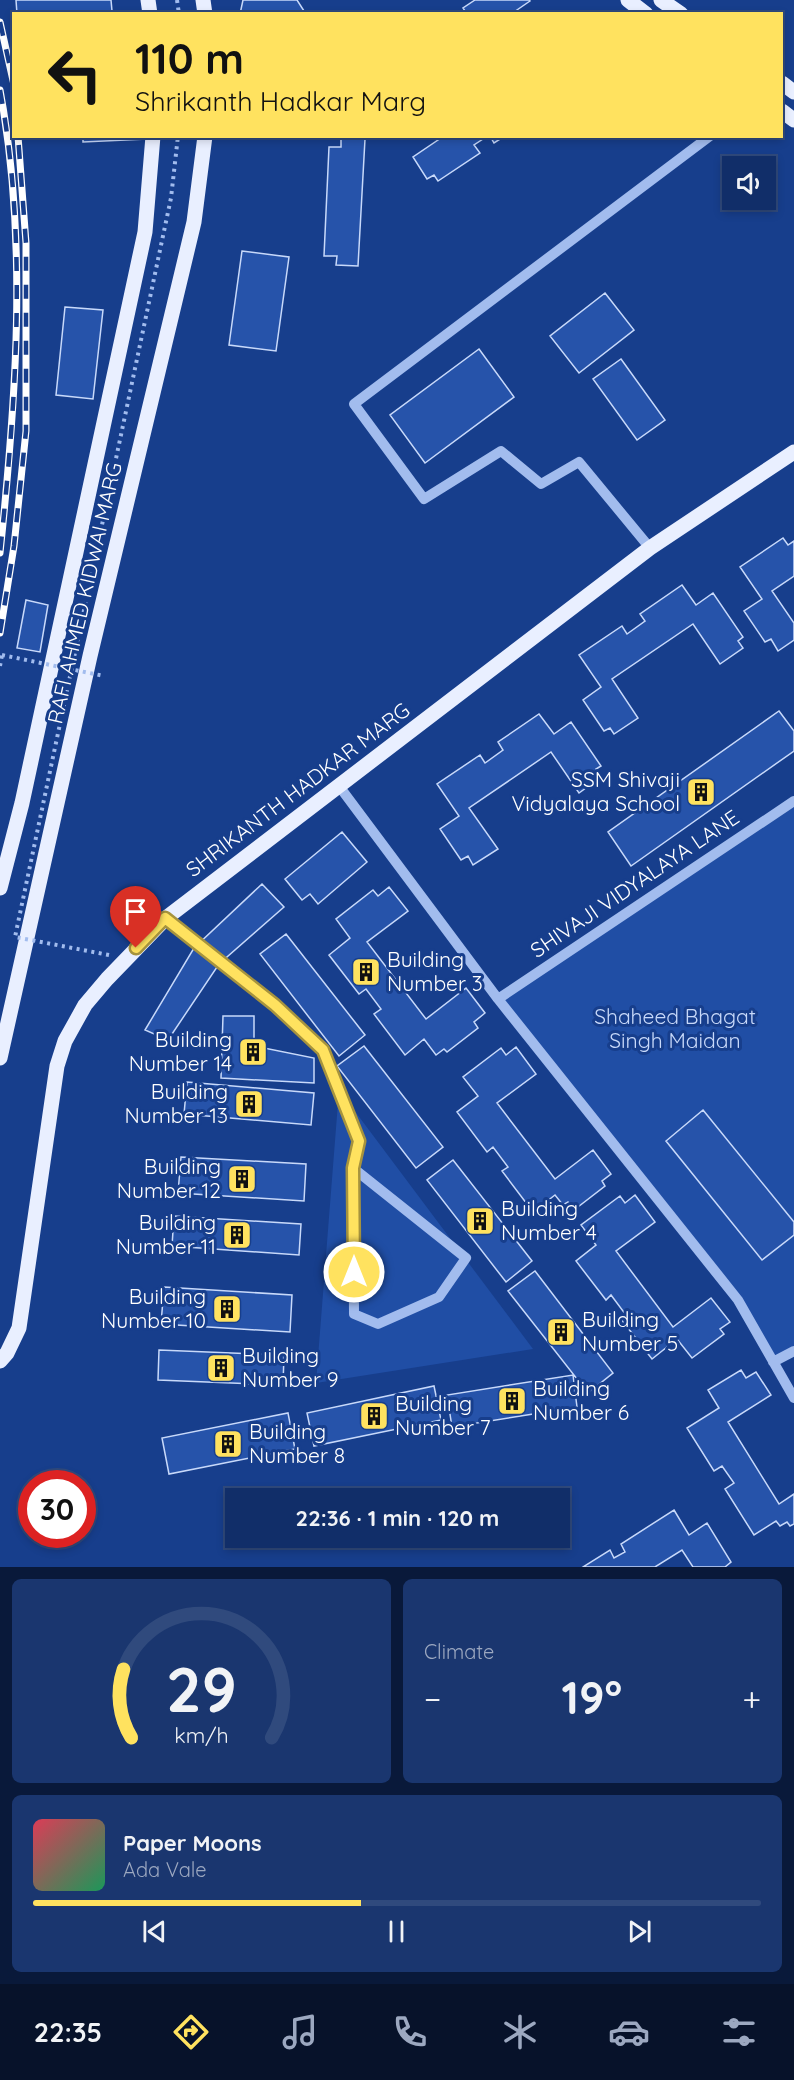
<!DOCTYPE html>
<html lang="en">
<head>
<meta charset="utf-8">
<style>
  :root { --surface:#112e69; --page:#1a366f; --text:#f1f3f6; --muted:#9ca8c0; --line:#304a7d; --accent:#ffe25f }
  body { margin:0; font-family:Quicksand,sans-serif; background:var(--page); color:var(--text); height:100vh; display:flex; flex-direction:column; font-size:22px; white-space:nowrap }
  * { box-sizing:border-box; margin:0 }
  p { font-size:20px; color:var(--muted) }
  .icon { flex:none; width:33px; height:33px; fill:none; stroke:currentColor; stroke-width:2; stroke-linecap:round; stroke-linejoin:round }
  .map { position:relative; height:1567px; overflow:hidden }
  .details { display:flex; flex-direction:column; gap:12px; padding:12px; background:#09193a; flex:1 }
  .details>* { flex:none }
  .banner { position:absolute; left:12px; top:12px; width:771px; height:126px; border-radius:0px; box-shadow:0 3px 9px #0003,0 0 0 2px var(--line); background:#ffe25f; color:#111; overflow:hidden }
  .tools { position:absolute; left:722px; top:156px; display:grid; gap:12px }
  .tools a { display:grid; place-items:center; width:54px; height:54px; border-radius:0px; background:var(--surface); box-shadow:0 3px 9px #0003,0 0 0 2px var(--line); font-size:30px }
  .speed { position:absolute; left:18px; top:1470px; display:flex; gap:12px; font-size:30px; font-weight:700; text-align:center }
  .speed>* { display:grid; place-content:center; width:78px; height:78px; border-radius:50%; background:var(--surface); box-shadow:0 3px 9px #0003,0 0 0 2px var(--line); line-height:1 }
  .speed .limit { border:9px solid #d22; background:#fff; color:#111 }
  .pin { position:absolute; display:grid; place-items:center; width:51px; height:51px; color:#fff; margin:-62px -26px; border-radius:50% 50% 50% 0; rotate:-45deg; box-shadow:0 0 6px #0007 }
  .pin .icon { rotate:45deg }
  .me { position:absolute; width:66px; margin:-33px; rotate:0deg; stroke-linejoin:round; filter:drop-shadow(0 0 4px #0008) }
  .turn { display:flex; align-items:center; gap:21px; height:126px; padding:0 24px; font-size:27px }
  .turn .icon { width:78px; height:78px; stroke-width:2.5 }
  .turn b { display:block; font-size:42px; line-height:51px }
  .big { font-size:45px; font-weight:700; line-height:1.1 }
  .details .widget { flex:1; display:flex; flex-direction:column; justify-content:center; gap:9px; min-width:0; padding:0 21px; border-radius:9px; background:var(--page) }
  .details .dial { align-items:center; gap:0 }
  .dial svg { height:156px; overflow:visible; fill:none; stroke:var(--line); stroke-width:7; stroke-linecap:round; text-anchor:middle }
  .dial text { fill:var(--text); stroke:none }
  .song { display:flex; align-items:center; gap:18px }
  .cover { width:72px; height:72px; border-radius:9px; background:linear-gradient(135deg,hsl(350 70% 55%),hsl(150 70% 35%)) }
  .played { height:6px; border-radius:3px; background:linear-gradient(90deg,var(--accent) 45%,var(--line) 45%) }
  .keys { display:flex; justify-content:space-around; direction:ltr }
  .heat { display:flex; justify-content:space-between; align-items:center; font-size:33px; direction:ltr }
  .details .tiles { flex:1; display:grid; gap:12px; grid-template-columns:1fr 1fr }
  .widget:last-child { grid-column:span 2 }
  .trip { position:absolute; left:225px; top:1488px; width:345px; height:60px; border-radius:0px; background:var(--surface); box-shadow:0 3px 9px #0003,0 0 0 2px var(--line); font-weight:700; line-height:60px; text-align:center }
  .dock { display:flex; height:96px; justify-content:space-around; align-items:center; background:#07122a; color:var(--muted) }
  .dock .icon { width:42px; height:42px }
  .dock .selected { color:var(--accent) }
  .dock b { font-size:27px; color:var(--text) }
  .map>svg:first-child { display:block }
  .green { fill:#204ea5 }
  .building { fill:#2653aa; stroke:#c8d9fa; stroke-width:1.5 }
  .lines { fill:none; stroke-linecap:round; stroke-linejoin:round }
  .path { stroke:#a2bcee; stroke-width:4; stroke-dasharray:3 4.5; stroke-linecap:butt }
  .minor { stroke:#a2bcee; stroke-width:10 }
  .major { stroke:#e9efff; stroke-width:15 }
  .rail-casing { stroke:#fff; stroke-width:7 }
  .rail { stroke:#173e8c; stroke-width:4.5; stroke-dasharray:14; stroke-linecap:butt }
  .path-bridge { stroke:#a2bcee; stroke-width:4; stroke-dasharray:3 4.5; stroke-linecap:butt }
  .route-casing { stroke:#a6933e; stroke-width:15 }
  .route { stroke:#ffe25f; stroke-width:10 }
  .labels { text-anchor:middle; stroke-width:6; stroke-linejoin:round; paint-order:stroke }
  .street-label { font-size:21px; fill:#fff; stroke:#173e8c }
  .poi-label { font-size:21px; fill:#fff; stroke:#173e8c; text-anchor:start }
  .park-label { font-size:21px; fill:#c8d9fa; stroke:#173e8c }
</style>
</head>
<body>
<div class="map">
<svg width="794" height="1567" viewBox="0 0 794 1567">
  <rect width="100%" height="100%" fill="#173e8c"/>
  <path class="green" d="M794 807V1346L775 1356 503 1000Z
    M339 1090 533 1349 316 1383Z"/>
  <path class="building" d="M16 0H111L112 11 17 14Z
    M243 0H297L306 14H240Z
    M475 0H529L530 1 511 14H467L463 8Z
    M83 136H147V139L83 142Z
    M444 136H482L483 139 474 145 480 153 438 181 434 175 427 179 413 157Z
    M490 136H505L494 143Z
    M341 138 365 139 358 266 336 265 337 256H324L329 147H341Z
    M242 251 289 257 276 351 229 345Z
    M605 293 634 330 579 373 550 336Z
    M65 307 103 310 93 399 56 395Z
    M479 349 514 397 425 463 390 415Z
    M621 359 665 420 637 440 593 379Z
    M783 538 788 545 794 541V576L772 591 794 623V640L778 651 771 639 765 642 744 611 762 599 740 567Z
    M682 585 696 605 713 593 743 637 738 641 743 648 720 664 693 624 612 679 638 718 614 734 610 728 604 731 583 700 601 687 579 655 622 626 627 634 645 621 640 614Z
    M26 600 48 605 40 652 17 648Z
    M779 711 794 731V751L631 866 608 832Z
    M539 714 554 734 571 722 601 766 596 769 601 777 579 793 551 752 469 808 498 849 473 865 468 856 461 860 440 829 459 816 437 784 480 755 485 763 503 750 498 742Z
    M342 832 367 862 318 904 310 894 302 900 285 879Z
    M262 884 284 907 219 964 168 1040 145 1030 194 948Z
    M389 887 408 911 367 942 426 1019 466 988 485 1013 474 1022 478 1028 447 1052 444 1049 436 1055 424 1039 405 1055 374 1014 381 1009 366 989 359 994 329 955 350 938 336 919 373 890 378 896Z
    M286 934 365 1035 339 1056 260 954Z
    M223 1016H254V1046L314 1058V1083L221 1078Z
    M364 1046 443 1147 416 1168 337 1066Z
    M516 1047 536 1074 497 1103 555 1179 593 1150 611 1174 602 1181 605 1186 574 1210 568 1202 563 1205 555 1195 533 1212 502 1171 508 1167 493 1147 487 1152 457 1112 478 1096 463 1077 501 1048 506 1055Z
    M187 1082 314 1093 311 1125 184 1114Z
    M703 1110 794 1222V1235L762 1260 666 1141Z
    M181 1157 306 1164 304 1201 178 1193Z
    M453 1160 532 1261 506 1282 427 1180Z
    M635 1195 655 1222 616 1251 673 1327 711 1298 730 1322 720 1329 724 1334 692 1358 677 1339 652 1359 621 1319 626 1315 611 1295 606 1300 576 1261 596 1245 581 1225 620 1196 625 1203Z
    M174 1216 301 1224 299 1255 172 1246Z
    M535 1271 613 1373 588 1393 508 1291Z
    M164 1287 292 1295 290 1332 161 1324Z
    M159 1350 284 1355 283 1385 158 1380Z
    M741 1370 746 1378 756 1372 771 1395 728 1422 779 1504 794 1494V1524L790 1526 787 1522 780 1526 776 1521 754 1535 725 1489 734 1483 722 1466 714 1471 687 1428 719 1408 708 1390Z
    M573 1375 577 1407 452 1427 447 1395Z
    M434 1386 441 1420 314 1446 307 1413Z
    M288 1413 295 1449 169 1474 162 1438Z
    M674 1510 689 1535 707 1523 731 1562 725 1567H693L682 1550 655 1567H583L610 1550 614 1558 625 1552 621 1544Z"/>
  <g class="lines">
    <path class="path" d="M177 0 179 14
      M0 666 2 655"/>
    <path class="minor" d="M650 548 579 462 541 484 501 451 424 499 354 404 710 136
      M339 786 498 999 738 1300 794 1398
      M166 918 275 1005 323 1050 359 1141 353 1168 466 1258 439 1297 378 1324 354 1314 353 1168
      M498 999 794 801
      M773 1362 794 1351"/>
    <path class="major" d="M148 0 150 14
      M203 0 205 14
      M628 0 646 14
      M661 0 681 14
      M782 83 794 92
      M782 111 794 120
      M0 888 22 803 145 232 153 136
      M0 1058 90 656 194 222 205 136
      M0 1361 7 1353 19 1328 57 1066 65 1041 85 1005 107 979 166 918 650 548 794 452"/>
    <g class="rail-casing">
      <path id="rail" d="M0 22 14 85
        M0 90C28 242 16 400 0 553
        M0 633 14 546 26 431V243L18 136"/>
    </g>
    <use href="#rail" class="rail"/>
    <path class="path-bridge" d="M2 655 104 676
      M109 955 15 937 171 198 178 136"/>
  </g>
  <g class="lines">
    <g class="route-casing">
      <path id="route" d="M136 948 165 918 275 1005 323 1050 359 1141 353 1168 354 1272"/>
    </g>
    <use href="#route" class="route"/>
  </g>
  <defs>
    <g id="building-square" transform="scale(1.5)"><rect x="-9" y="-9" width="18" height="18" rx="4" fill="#ffe25f" stroke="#173e8c"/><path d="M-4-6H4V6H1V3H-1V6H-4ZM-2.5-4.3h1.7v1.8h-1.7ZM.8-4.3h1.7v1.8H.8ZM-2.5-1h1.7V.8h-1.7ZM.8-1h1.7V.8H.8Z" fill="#111"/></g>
  </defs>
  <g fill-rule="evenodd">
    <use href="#building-square" x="701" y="792"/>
    <use href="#building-square" x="366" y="972"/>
    <use href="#building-square" x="253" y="1052"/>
    <use href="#building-square" x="249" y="1104"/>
    <use href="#building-square" x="242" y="1179"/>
    <use href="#building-square" x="480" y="1221"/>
    <use href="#building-square" x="237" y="1235"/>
    <use href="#building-square" x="227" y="1309"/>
    <use href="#building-square" x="561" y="1332"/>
    <use href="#building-square" x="221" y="1368"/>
    <use href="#building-square" x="512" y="1401"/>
    <use href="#building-square" x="374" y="1416"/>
    <use href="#building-square" x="228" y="1444"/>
  </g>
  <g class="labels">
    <g class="street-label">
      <text transform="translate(85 593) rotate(-77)" y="7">RAFI AHMED KIDWAI MARG</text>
      <text transform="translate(298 790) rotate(-37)" y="7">SHRIKANTH HADKAR MARG</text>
      <text transform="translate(635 884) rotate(-34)" y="7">SHIVAJI VIDYALAYA LANE</text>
    </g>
    <g class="poi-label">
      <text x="680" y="787" text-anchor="end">SSM Shivaji<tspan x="680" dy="24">Vidyalaya School</tspan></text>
      <text x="387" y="967">Building<tspan x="387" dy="24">Number 3</tspan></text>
      <text x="232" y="1047" text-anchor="end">Building<tspan x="232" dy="24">Number 14</tspan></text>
      <text x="228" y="1099" text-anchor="end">Building<tspan x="228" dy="24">Number 13</tspan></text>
      <text x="221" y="1174" text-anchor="end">Building<tspan x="221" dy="24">Number 12</tspan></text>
      <text x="501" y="1216">Building<tspan x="501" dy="24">Number 4</tspan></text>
      <text x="216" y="1230" text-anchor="end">Building<tspan x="216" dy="24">Number 11</tspan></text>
      <text x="206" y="1304" text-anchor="end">Building<tspan x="206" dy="24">Number 10</tspan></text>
      <text x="582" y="1327">Building<tspan x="582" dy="24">Number 5</tspan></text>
      <text x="242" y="1363">Building<tspan x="242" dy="24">Number 9</tspan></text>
      <text x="533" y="1396">Building<tspan x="533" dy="24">Number 6</tspan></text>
      <text x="395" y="1411">Building<tspan x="395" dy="24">Number 7</tspan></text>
      <text x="249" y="1439">Building<tspan x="249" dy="24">Number 8</tspan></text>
    </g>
    <g class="park-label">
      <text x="675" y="1024">Shaheed Bhagat<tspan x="675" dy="24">Singh Maidan</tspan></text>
    </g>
  </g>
</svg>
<div class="tools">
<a><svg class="icon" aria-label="sound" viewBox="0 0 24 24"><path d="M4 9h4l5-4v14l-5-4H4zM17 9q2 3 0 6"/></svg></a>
</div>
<div class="speed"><div class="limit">30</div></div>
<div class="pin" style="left:136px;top:948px;background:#d93025"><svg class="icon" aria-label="arrive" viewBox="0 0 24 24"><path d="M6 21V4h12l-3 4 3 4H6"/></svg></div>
<svg class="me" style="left:354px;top:1272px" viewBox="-20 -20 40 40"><circle r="17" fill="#ffe25f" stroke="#fff" stroke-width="3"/><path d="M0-11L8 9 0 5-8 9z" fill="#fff"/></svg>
<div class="trip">22:36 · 1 min · 120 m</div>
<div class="banner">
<div class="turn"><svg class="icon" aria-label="left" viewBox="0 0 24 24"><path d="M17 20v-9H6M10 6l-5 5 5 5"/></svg><div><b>110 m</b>Shrikanth Hadkar Marg</div></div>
</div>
</div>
<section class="details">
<div class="tiles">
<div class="widget dial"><svg viewBox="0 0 100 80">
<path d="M14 69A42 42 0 1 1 86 69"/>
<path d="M14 69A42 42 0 0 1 10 34" stroke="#ffe25f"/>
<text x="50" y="56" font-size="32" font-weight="700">29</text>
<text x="50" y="72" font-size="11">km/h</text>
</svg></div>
<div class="widget"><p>Climate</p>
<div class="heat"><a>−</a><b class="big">19°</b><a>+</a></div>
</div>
<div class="widget">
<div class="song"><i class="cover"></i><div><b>Paper Moons</b><p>Ada Vale</p></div></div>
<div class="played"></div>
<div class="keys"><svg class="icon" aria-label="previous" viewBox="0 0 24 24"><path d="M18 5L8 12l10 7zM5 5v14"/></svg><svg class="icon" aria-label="pause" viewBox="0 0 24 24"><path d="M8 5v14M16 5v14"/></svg><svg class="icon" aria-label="next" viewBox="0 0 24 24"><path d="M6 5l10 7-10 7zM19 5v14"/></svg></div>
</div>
</div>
</section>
<nav class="dock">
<b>22:35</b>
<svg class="icon selected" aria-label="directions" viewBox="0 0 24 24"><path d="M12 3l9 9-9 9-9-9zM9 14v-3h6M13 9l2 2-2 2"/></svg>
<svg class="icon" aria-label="music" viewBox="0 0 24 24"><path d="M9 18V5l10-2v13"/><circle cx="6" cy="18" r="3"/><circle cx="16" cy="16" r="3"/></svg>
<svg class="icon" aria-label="phone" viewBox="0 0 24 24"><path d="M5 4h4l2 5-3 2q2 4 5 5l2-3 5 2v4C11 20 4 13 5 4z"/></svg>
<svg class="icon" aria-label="climate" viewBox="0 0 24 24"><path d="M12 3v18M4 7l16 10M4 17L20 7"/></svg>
<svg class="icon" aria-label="car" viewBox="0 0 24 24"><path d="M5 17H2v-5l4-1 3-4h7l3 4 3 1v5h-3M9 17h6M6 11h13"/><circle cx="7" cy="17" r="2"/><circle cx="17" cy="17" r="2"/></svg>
<svg class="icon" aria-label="filters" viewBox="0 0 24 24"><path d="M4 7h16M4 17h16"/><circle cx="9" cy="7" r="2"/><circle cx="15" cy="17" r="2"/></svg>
</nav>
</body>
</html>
